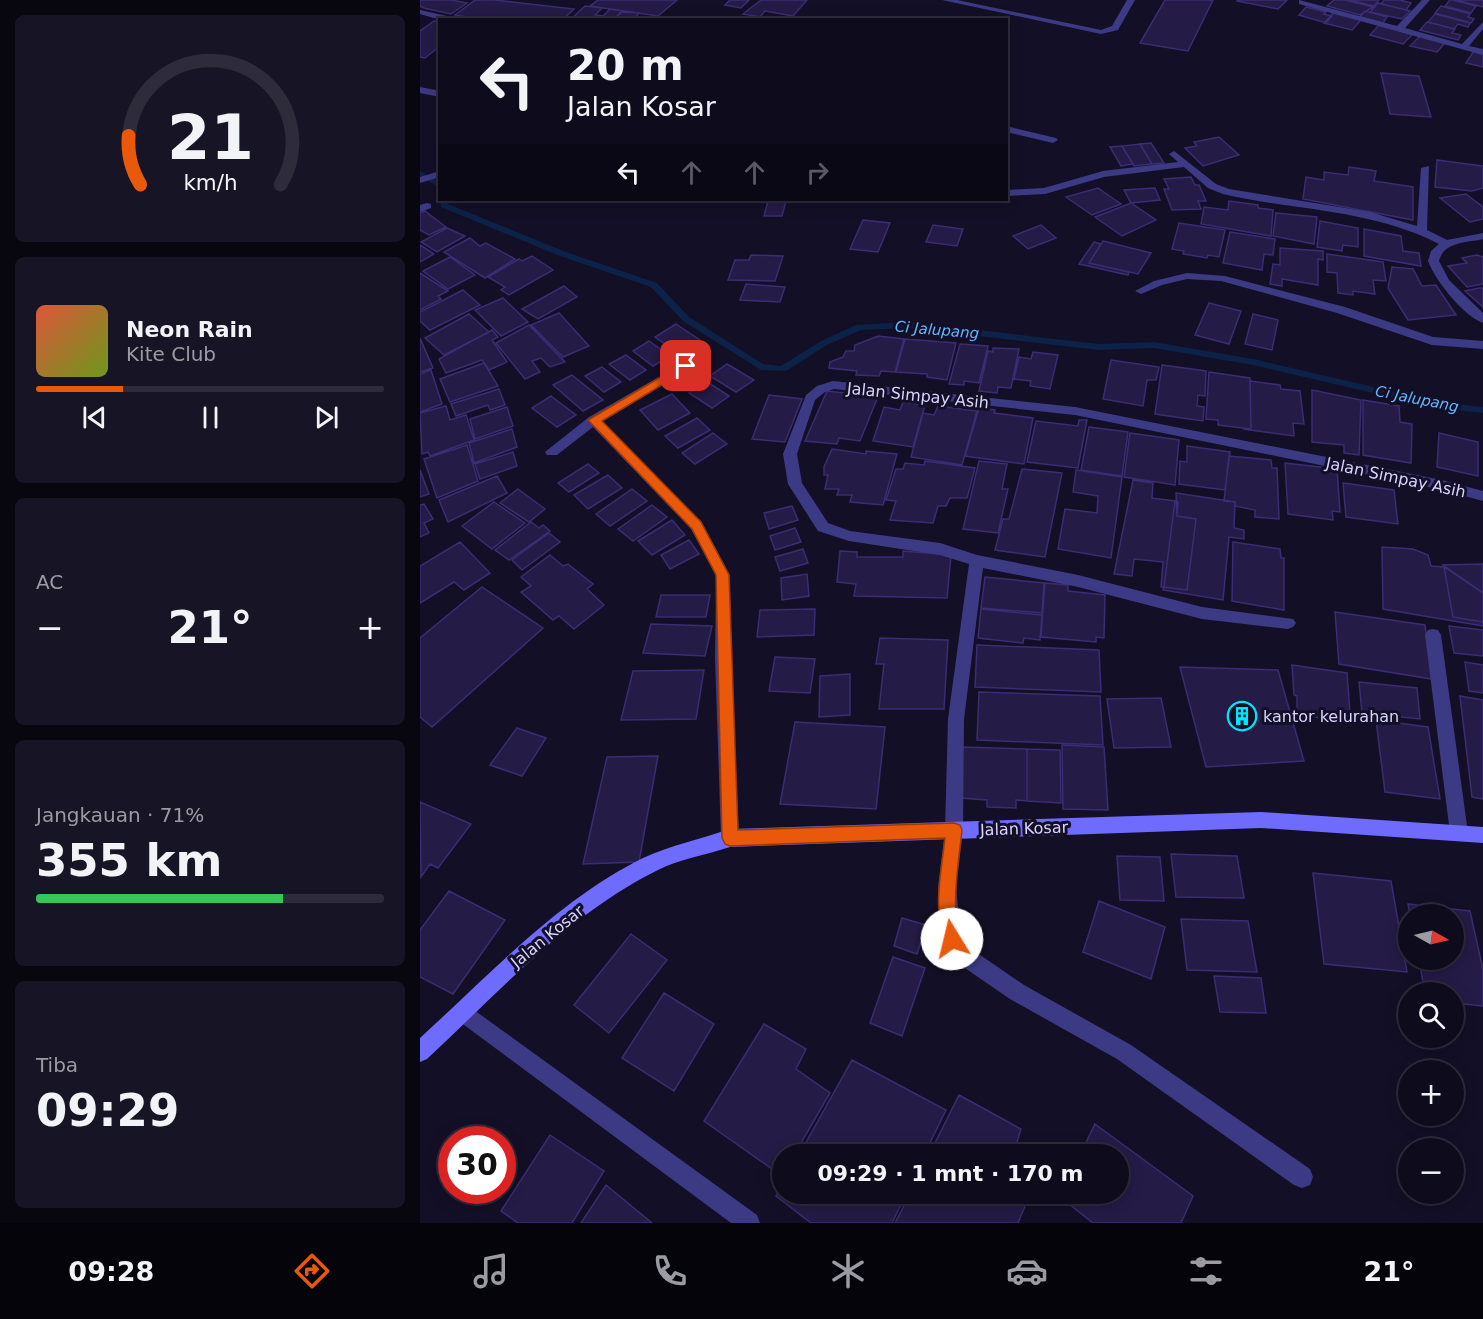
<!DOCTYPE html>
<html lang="id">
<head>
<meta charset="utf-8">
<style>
  :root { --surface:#0e0b1c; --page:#171425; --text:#f1f3f6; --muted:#9b9ba3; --line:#2e2b3b; --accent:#ea580c }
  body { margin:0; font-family:"DejaVu Sans",sans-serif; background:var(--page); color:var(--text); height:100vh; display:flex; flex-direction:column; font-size:22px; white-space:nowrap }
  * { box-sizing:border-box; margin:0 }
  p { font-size:20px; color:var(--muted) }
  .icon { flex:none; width:33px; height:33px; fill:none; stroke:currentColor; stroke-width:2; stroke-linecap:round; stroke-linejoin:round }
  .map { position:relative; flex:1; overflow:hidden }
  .drawer { display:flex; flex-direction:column; gap:15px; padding:15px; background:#08060f; width:420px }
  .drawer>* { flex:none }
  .guide { position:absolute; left:18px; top:18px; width:570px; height:183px; border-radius:0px; box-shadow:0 3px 15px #0003,0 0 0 2px var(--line); background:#0e0b1c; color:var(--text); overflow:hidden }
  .needle { width:39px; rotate:98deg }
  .buttons { position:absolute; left:978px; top:904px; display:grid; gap:12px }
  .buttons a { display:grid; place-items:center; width:66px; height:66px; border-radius:50%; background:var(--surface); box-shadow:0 3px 15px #0003,0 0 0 2px var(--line); font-size:30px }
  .speed { position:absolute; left:18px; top:1126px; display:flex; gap:12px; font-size:30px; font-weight:700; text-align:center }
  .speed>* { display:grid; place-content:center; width:78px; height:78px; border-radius:50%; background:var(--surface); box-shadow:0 3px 15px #0003,0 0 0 2px var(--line); line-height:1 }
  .speed .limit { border:9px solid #d22; background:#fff; color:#111 }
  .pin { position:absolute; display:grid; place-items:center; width:51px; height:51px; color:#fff; margin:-26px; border-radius:12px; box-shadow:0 3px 9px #0006 }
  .me { position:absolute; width:66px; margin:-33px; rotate:351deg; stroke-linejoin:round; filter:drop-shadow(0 0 4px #0008) }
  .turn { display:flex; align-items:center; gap:21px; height:126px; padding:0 30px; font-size:27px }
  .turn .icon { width:78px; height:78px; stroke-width:2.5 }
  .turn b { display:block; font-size:42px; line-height:51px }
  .lanes { display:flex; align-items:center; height:57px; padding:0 30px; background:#0003; justify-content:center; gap:30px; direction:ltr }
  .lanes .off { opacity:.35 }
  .big { font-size:45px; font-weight:800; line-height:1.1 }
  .drawer .widget { flex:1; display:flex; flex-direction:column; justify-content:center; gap:9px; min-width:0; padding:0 21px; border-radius:9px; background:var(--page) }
  .drawer .dial { align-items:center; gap:0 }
  .dial svg { height:156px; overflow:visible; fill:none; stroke:var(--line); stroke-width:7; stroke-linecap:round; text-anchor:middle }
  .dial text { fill:var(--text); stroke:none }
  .song { display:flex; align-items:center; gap:18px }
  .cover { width:72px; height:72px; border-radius:9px; background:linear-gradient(135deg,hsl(10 70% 55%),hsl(80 70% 35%)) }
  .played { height:6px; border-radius:3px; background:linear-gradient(90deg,var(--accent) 25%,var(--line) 25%) }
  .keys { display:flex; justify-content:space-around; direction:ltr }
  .heat { display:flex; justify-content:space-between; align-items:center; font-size:33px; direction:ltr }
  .charge { height:9px; border-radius:4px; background:linear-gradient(90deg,#34c759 71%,var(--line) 0) }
  .trip { position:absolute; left:352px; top:1144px; width:357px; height:60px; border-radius:30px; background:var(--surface); box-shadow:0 3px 15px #0003,0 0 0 2px var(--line); font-weight:800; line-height:60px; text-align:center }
  .dock { display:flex; height:96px; justify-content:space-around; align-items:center; background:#06040b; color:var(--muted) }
  .dock .icon { width:42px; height:42px }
  .dock .active { color:var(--accent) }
  .dock b { font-size:27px; color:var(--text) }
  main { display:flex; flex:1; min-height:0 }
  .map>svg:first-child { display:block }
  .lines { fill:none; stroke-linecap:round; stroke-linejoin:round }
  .stream { fill:#0c2248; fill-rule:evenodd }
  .building { fill:#241b47; stroke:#3b2d73; stroke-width:1.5 }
  .lane { fill:#3d3a85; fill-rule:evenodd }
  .street { fill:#3d3a85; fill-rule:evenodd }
  .secondary { fill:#6f6bff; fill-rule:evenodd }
  .route { fill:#ea580c; stroke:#983908; stroke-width:1.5 }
  .labels { text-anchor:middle; stroke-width:6; stroke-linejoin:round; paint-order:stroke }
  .far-water-label { font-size:15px; font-style:italic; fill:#62b6ff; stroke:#130f26 }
  .street-label { font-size:16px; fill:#d9d4ff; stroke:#130f26 }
  .poi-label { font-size:16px; fill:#d9d4ff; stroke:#130f26; text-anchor:start }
</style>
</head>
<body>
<main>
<section class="drawer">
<div class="widget dial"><svg viewBox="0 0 100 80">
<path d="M14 69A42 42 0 1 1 86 69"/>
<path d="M14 69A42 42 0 0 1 8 44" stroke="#ea580c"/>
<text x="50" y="56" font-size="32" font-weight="700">21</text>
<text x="50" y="72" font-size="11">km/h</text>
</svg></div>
<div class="widget">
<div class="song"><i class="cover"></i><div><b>Neon Rain</b><p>Kite Club</p></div></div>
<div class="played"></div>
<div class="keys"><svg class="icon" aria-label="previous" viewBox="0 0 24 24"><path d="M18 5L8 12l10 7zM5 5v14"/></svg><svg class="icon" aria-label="pause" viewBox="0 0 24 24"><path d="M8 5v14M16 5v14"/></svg><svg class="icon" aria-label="next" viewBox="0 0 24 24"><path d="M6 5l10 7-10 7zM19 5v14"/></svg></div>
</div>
<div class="widget"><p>AC</p>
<div class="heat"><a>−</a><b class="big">21°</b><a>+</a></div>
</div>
<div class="widget"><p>Jangkauan · 71%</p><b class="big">355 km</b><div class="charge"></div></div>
<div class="widget"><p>Tiba</p><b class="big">09:29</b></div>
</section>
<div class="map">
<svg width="1063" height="1223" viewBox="0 0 1063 1223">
  <rect width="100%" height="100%" fill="#130f26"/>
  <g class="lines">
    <path class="stream" d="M0 171 20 182V188L0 176Z
      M20 199 27 200 28 204 146 252 237 283 269 317 343 364 361 366 401 341 436 325 489 322 679 344 734 342 833 359 1018 402 1063 407V413L1018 408 833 365 734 348 679 350 489 328 441 330 407 345 366 371 341 370 263 321 231 287 140 256 21 207Z"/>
  </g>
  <path class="building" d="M0 0H31L47 3 31 14 4 8 0 6Z
    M55 0H75L154 9 142 20H64L35 15Z
    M178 0H257L238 16 170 6Z
    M310 0H329L321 8 305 5Z
    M341 0H387L373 16 345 11 340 17 323 14Z
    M745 0H793L768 51 720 43Z
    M867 0 858 9 817 1 818 0Z
    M914 0H925L953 7 940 15 907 6Z
    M929 0H959L954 6Z
    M964 0H980L991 3 986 10 961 4Z
    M1030 0H1033L1056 6 1051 13 1025 6Z
    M1036 0H1063V7Z
    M958 3 990 11 982 19 950 12Z
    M165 6 182 8 175 15 183 16 190 9 202 11 193 20H150Z
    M1021 6 1050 14 1048 17 1054 19 1051 23 1015 13Z
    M886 7 906 12 904 14 912 16 906 23 879 15Z
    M945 11 967 17 963 23 940 17Z
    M202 12 219 13 214 19 216 20H193Z
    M913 13 941 20 932 30 904 23Z
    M1015 14 1050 23 1048 27 1038 24 1034 29 1008 22Z
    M14 21 20 22 17 28 20 29V46L5 58 0 57V31Z
    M1007 22 1035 29 1032 33 1041 35 1038 40 1000 30Z
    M959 25 993 34 983 44 950 35Z
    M1000 36 1025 43 1017 52 990 46Z
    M1053 52 1063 54V67L1046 63Z
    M961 73 999 76 1011 117 970 114Z
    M799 137 819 155 783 166 765 148 777 146 774 142Z
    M731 143 744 163 732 164 720 144Z
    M720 144 732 164 714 166 702 146Z
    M702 146 713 164 701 166 690 147Z
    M1017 160 1063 166V188L1052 191 1015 187Z
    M929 167 956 171 954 181 993 187V220L883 199 886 177 904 180V172L928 175Z
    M771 177 775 185H779L786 201H778L781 209 752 210 744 189H749L744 179Z
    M678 188 701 204 672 215 646 197Z
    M735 188 740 200 711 203 704 190Z
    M1046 194 1063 207V219L1050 222 1020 198Z
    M348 201H366L362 216H344Z
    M809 201 838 205V208L853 210 851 236 781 224 784 207 808 210Z
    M711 203 736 220 702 236 675 217Z
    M5 211 26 227 9 235 0 230V213Z
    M856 213 897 217 894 244 853 236Z
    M443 220 470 223 458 252 430 249Z
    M900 221 938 228V247L923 245 922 251 897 247Z
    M759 223 805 230 799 257 788 255 787 258 763 254 764 251 752 249Z
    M513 225 543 229 537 246 506 242Z
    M621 225 636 238 608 249 593 236Z
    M27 228 45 236 17 252 1 242Z
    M944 229 981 236 983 251 999 253 1001 266 944 256Z
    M810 232 855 239 853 255 844 254 842 270 803 263Z
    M50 238 60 246 66 243 95 259 65 278 24 252Z
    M683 241 731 253 718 274 669 263Z
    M674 242 681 244 669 263 709 272 708 275 659 264Z
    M0 245 14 254 0 262Z
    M860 248 903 251V260L898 259V285L862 279V286L850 284 853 264 860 265Z
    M907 254 963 262 966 281 953 280 955 294 933 291V295L918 293 917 273 907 272Z
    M331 255 363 256 355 281 308 280 315 260H329Z
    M1057 255 1063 257V284L1047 287 1028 266 1047 263 1042 258Z
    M112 256 133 270 89 295 81 290 85 287 68 277 99 259 102 261Z
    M30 257 55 275 28 289 3 271Z
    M972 267 993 269 1002 286 1016 285 1036 315 988 320 968 288Z
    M0 273 28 291 18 296 21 299 0 310Z
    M326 284 365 287 360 302 320 300Z
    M144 286 157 297 118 319 102 309Z
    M1059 288H1063V307L1045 291Z
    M43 290 60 305 10 330 0 321V312Z
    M83 298 108 322 81 336 55 310Z
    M789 303 821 311 809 344 775 335Z
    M139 313 169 346 143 357 111 325Z
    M49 314 69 332 24 355 5 338Z
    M833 314 858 320 852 350 825 344Z
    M256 324 280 340 259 354 235 337Z
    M109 325 145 362 130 367 121 358 112 361 120 372 105 379 76 343Z
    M72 330 78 337 72 340 87 362 69 370 62 360 26 373 19 359Z
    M458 336 484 339 475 372 461 371 459 376 436 375 437 371 409 368 410 362 423 357 426 351H434L435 345Z
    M0 338 13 368 0 372Z
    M485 339 536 343 527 380 507 377V374L476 372Z
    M229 341 250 356 233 366 213 351Z
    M540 344 568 346 559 383 544 381V385L529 384Z
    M573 348 599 349 591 388 578 387 577 393 559 391 568 351 573 352Z
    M613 352 638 355 630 389 610 386 611 381 594 379 599 357 611 359Z
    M206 355 226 370 210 380 189 364Z
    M691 360 739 367 736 380H727L723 406 683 399Z
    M64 363 78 386 30 402 20 379Z
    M307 364 334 380 316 392 290 376Z
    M742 365 786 371 785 396 778 395 777 406 784 407 783 421 735 414Z
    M182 367 201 382 184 392 165 376Z
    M11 370 22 404 0 412V374Z
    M789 372 830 378 831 429 798 425V420L786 419Z
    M152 375 183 400 163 411 133 385Z
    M286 381 309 396 292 408 269 393Z
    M830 381 860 385 861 389 880 391 884 424 873 423 874 436 823 429H831Z
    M79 389 85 405 70 410 68 405 36 416 31 404Z
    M892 390 941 400 939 455 924 453V445L892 442Z
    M407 391 441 395 443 391 459 394 440 441 419 438 417 444 385 441Z
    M252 394 270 413 238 430 220 410Z
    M349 395 382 399 365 442 332 439Z
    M131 396 156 415 137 427 112 408Z
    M943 400 979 406 980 422 992 424 991 463 943 455Z
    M483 402 505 405 493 447 453 441 464 407 480 410Z
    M26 406 30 420 46 415 54 440 10 456 8 452 2 454 0 413Z
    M518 406 557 411 542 465 491 457 503 413 514 415Z
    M87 407 93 426 55 439 50 419Z
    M559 408 575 410 574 413 613 418 604 464 545 456Z
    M277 418 290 430 258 448 245 436Z
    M659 420H667L658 468 607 462 616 421 658 426Z
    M669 427 708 432 702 476 661 470Z
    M92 429 97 447 54 463 49 443Z
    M293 433 307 444 275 464 262 453Z
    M710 433 759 440 755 485 704 477Z
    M1019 433 1058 442V476L1017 467Z
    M47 445 58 481 17 498 4 459Z
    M767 446 810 452 805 490 759 484 760 461 767 462Z
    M412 449 446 454V451L477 454 463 505 430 502 432 495H417L419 489H405L408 475H404V467Z
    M93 452 97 466 60 479 55 464Z
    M809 456 851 460 852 468H857L859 519 835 517V510L815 506V502L804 501Z
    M505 461 555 468 547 498H530L526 506H518L513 523 470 520 476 501 466 500 476 469H483L485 463 504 465Z
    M559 461 587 464 582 489H588L578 533 543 529Z
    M865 463 917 469 920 512 912 511 913 520 868 514Z
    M168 464 179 473 149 492 138 483Z
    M602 469 642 473 625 557 575 550 583 519H589Z
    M0 470 9 494 0 497Z
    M656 470 702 477 691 558 638 549 645 509 677 513 678 496 653 492Z
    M188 475 202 488 168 509 154 495Z
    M77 476 87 493 28 522 19 500Z
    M713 480 733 483 732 498 755 501 744 587H741L743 562 714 559 712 576 694 574Z
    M923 483 974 490 978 524 926 517Z
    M98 489 125 509 109 522 80 503Z
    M212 489 227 501 190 526 176 514Z
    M756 493 815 502 814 528 824 530V539L809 537 803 600 743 590 744 587 767 590 776 519 757 516Z
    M755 501 758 502 757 516 776 519 767 590 744 587Z
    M74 502 105 523 72 549 42 526Z
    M4 504 13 519 4 523 9 533 0 537V505Z
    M232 505 247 517 213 541 198 529Z
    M372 506 378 520 349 529 344 513Z
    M252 520 265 535 232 555 218 541Z
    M111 522 119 528 123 525 130 531 89 560 75 550Z
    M375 528 381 542 355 550 350 536Z
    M129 533 140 542 102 570 92 560Z
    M269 540 279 554 250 569 241 555Z
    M40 542 70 573 44 590 34 582 0 603V566Z
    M813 542 860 549 861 558H864V610L812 601Z
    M962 547 993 549 1008 555 1011 566 1024 567 1033 617 1063 622V626L963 609Z
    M383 549 388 563 360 571 355 557Z
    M420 551 437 552V557H483V551L531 555 527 598 434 596 436 584 417 582Z
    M130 555 143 566 148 564 173 584 167 589 184 605 154 629 139 616 133 620 101 592 111 586 101 577Z
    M1063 564V593L1023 565Z
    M1024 567 1063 593V622L1033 617Z
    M387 574 389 596 362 600 361 578Z
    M565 577 624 583 622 613 561 608Z
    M625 583 648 585V591L685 595 684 638 676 637V642L621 637Z
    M62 587 123 628 12 727 0 717V638Z
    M241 595H290L286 617H236Z
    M395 609 394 635 337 637 340 610Z
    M561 609 622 615 620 640 604 638 603 643 558 638Z
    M915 612 1005 625 1012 679 919 664Z
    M231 624 292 626 285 656 223 653Z
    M1029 626 1063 630V656L1034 653Z
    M460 638 528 640 524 709H459L464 664H456Z
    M557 645 679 650 681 692 555 687Z
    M355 657 395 659 390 693 349 691Z
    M1045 662 1063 665V693L1049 691Z
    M872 665 927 673 930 713 902 710V718L877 714V696L874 695Z
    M760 667 858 670 884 761 786 767Z
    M284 670 276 719 201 720 213 671Z
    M430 674V715L399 717 400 676Z
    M939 682 997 688 1000 719 942 713Z
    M559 692 680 696 683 745 557 740Z
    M1040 696 1063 700V799L1052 797Z
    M741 698 751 747 694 748 687 699Z
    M956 720 1008 727 1020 799 965 792Z
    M375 722 465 727 456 809 360 804Z
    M97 728 126 738 102 776 70 765Z
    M642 745 684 747 688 810 643 809Z
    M542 747 607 749V801L596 800V808L567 807V800L540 798Z
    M607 749 640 750 641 803 607 801Z
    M238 756 219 862 163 864 187 757Z
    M0 802 51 824 18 868 10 864 1 877Z
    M751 854 817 856 824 898 756 897Z
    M697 856 740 857 744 901 700 900Z
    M893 873 971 881 987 972 904 964Z
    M29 891 85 920 33 994 0 977V930Z
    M679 901 745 927 731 979 663 952Z
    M988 904 1050 911 1063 970V1006L1034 1003V993H1005L999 960H1034V915H990Z
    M482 918 506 925 497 954 474 946Z
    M761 919 828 921 837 972 767 970Z
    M211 934 247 960 189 1033 154 1005Z
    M473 957 505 968 482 1036 450 1023Z
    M794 976 841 978 846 1013 800 1012Z
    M244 993 294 1024 254 1091 202 1058Z
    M344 1024 386 1049 376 1069 410 1093 374 1155H363L362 1176 284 1121Z
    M432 1060 526 1110 504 1155H379Z
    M539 1095 601 1129 593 1155H509Z
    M675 1124 773 1196 761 1223H673L639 1196 640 1194H699V1155H660Z
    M130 1135 184 1171 152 1223H98L81 1211Z
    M363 1183V1194H486L472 1223H391L356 1196Z
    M186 1185 232 1223H161Z
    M490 1194H610L598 1223H475Z"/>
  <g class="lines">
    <path class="lane" d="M522 0H537L681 30 692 26 707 0H715L698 30 681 34Z"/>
    <path class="street" d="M879 0 977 26 1002 0H1010L985 28 1042 44 1063 22V29L1049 46 1063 49V55L879 4Z
      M0 10 36 18 37 20H21L0 14Z
      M0 87 20 91V97L0 93Z
      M586 126 636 138 638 140 633 143 586 132Z
      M754 151 796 184 809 189 950 212 997 226 1001 168 1009 166 1007 230 1027 240 1063 233V239C1047 243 1024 241 1019 261L1029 280 1063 313V323C1043 316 1015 280 1008 261L1011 251 1019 244C951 209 876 211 803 194L788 188 764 167 684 177 625 194 586 196V190L624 188 683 171 758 162 749 154Z
      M20 171V177L0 183V177Z
      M7 203 11 204V208L0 212V205Z
      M767 273 805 276 925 307 1013 337 1063 341V349L1012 345 917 313 801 281 767 279 742 285 721 294 715 291 734 281Z
      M284 351 288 352V358L182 421 281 521 310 575 311 658 319 838 316 844 310 847 304 844 301 838 295 658 296 575 271 529 173 427 137 455H127L125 452 169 417Z
      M413 381 655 407 1022 480 1063 491V501L1022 490 655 415 414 389 405 392 395 400 377 454 382 483 408 523 430 531 520 543 557 555 658 575 782 607 873 619 876 623 873 627 868 629 782 619 658 587 563 568 544 719 543 830 536 888 541 935 553 950 604 985 711 1045 890 1169 893 1177 890 1185 882 1188 874 1185 697 1059 590 999 539 964 525 946 519 919 518 888 525 830 528 719 549 564 520 555 429 541 398 531 368 484 363 454 386 395 397 386Z
      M1013 629 1018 630 1021 635 1048 833 1045 839 1039 841 1033 839 1030 833 1005 635 1008 630Z
      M43 1002 337 1215 340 1223H311L36 1019 33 1012 36 1005Z"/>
    <path class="secondary" d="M841 812 1063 827V843L841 828 310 847C286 855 259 859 236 871 148 915 78 993 7 1059L0 1062V1038C69 975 138 900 223 858 251 845 281 839 310 829Z"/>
  </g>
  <path class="route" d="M266 362 270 363V368L182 421 281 522 309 575 318 830 534 823 540 825 542 830C539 859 534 888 536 917 537 927 542 936 538 945L532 948 526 945C512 912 521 873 525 838L310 846 305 844 302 838 296 575 272 529 168 420Z"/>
  <defs>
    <g id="building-ring" transform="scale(1.5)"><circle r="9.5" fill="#130f26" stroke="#00e5ff" stroke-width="1.5"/><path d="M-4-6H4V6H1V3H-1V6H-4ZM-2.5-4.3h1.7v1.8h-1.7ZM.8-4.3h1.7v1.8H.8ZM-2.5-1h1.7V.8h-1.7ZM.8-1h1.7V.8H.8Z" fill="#00e5ff"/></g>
  </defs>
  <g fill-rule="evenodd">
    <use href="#building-ring" x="822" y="716"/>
  </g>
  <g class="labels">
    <g class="far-water-label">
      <text transform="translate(517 330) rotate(5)" y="5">Ci Jalupang</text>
      <text transform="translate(997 399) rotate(11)" y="5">Ci Jalupang</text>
    </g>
    <g class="street-label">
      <text transform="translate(498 395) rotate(6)" y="6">Jalan Simpay Asih</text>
      <text transform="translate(976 477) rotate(12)" y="6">Jalan Simpay Asih</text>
      <text transform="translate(604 828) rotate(-2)" y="6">Jalan Kosar</text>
      <text transform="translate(127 936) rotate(-39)" y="6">Jalan Kosar</text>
    </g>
    <g class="poi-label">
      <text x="843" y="722">kantor kelurahan</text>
    </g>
  </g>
</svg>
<div class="buttons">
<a><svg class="needle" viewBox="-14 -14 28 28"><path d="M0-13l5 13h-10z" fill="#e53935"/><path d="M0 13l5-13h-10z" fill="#9b9ba3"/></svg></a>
<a><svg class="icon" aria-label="search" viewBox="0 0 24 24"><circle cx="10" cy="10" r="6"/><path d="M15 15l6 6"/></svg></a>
<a>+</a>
<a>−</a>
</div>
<div class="speed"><div class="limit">30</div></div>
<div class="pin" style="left:266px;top:366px;background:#d93025"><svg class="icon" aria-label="arrive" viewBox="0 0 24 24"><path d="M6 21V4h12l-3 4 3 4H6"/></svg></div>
<svg class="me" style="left:532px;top:939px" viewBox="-20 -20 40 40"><circle r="19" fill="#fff"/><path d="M0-13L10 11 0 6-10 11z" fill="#ea580c"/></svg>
<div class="trip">09:29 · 1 mnt · 170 m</div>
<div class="guide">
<div class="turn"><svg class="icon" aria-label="left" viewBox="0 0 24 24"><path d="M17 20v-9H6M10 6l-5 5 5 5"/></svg><div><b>20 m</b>Jalan Kosar</div></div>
<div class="lanes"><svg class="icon" aria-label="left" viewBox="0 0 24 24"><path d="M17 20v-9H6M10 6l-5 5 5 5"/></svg><svg class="icon off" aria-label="ahead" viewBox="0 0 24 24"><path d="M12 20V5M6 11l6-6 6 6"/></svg><svg class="icon off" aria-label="ahead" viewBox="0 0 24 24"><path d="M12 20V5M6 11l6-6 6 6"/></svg><svg class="icon off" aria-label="right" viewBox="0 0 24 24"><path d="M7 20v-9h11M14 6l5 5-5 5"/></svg></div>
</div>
</div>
</main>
<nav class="dock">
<b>09:28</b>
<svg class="icon active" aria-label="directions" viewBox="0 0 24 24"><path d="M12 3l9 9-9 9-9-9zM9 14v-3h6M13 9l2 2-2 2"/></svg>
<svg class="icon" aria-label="music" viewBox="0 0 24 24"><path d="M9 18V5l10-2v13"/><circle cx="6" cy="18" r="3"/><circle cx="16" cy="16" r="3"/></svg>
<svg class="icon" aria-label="phone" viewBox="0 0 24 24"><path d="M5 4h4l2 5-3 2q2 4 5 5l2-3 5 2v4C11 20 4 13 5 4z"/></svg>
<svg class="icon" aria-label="climate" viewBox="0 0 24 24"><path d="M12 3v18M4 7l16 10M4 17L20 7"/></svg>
<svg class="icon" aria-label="car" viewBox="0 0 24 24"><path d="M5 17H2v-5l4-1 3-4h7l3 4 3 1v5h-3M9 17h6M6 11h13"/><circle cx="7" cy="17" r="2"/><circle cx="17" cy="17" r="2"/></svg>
<svg class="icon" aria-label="filters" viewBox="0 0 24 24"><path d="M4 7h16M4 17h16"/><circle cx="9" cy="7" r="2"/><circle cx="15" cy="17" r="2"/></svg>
<b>21°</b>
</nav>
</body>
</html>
